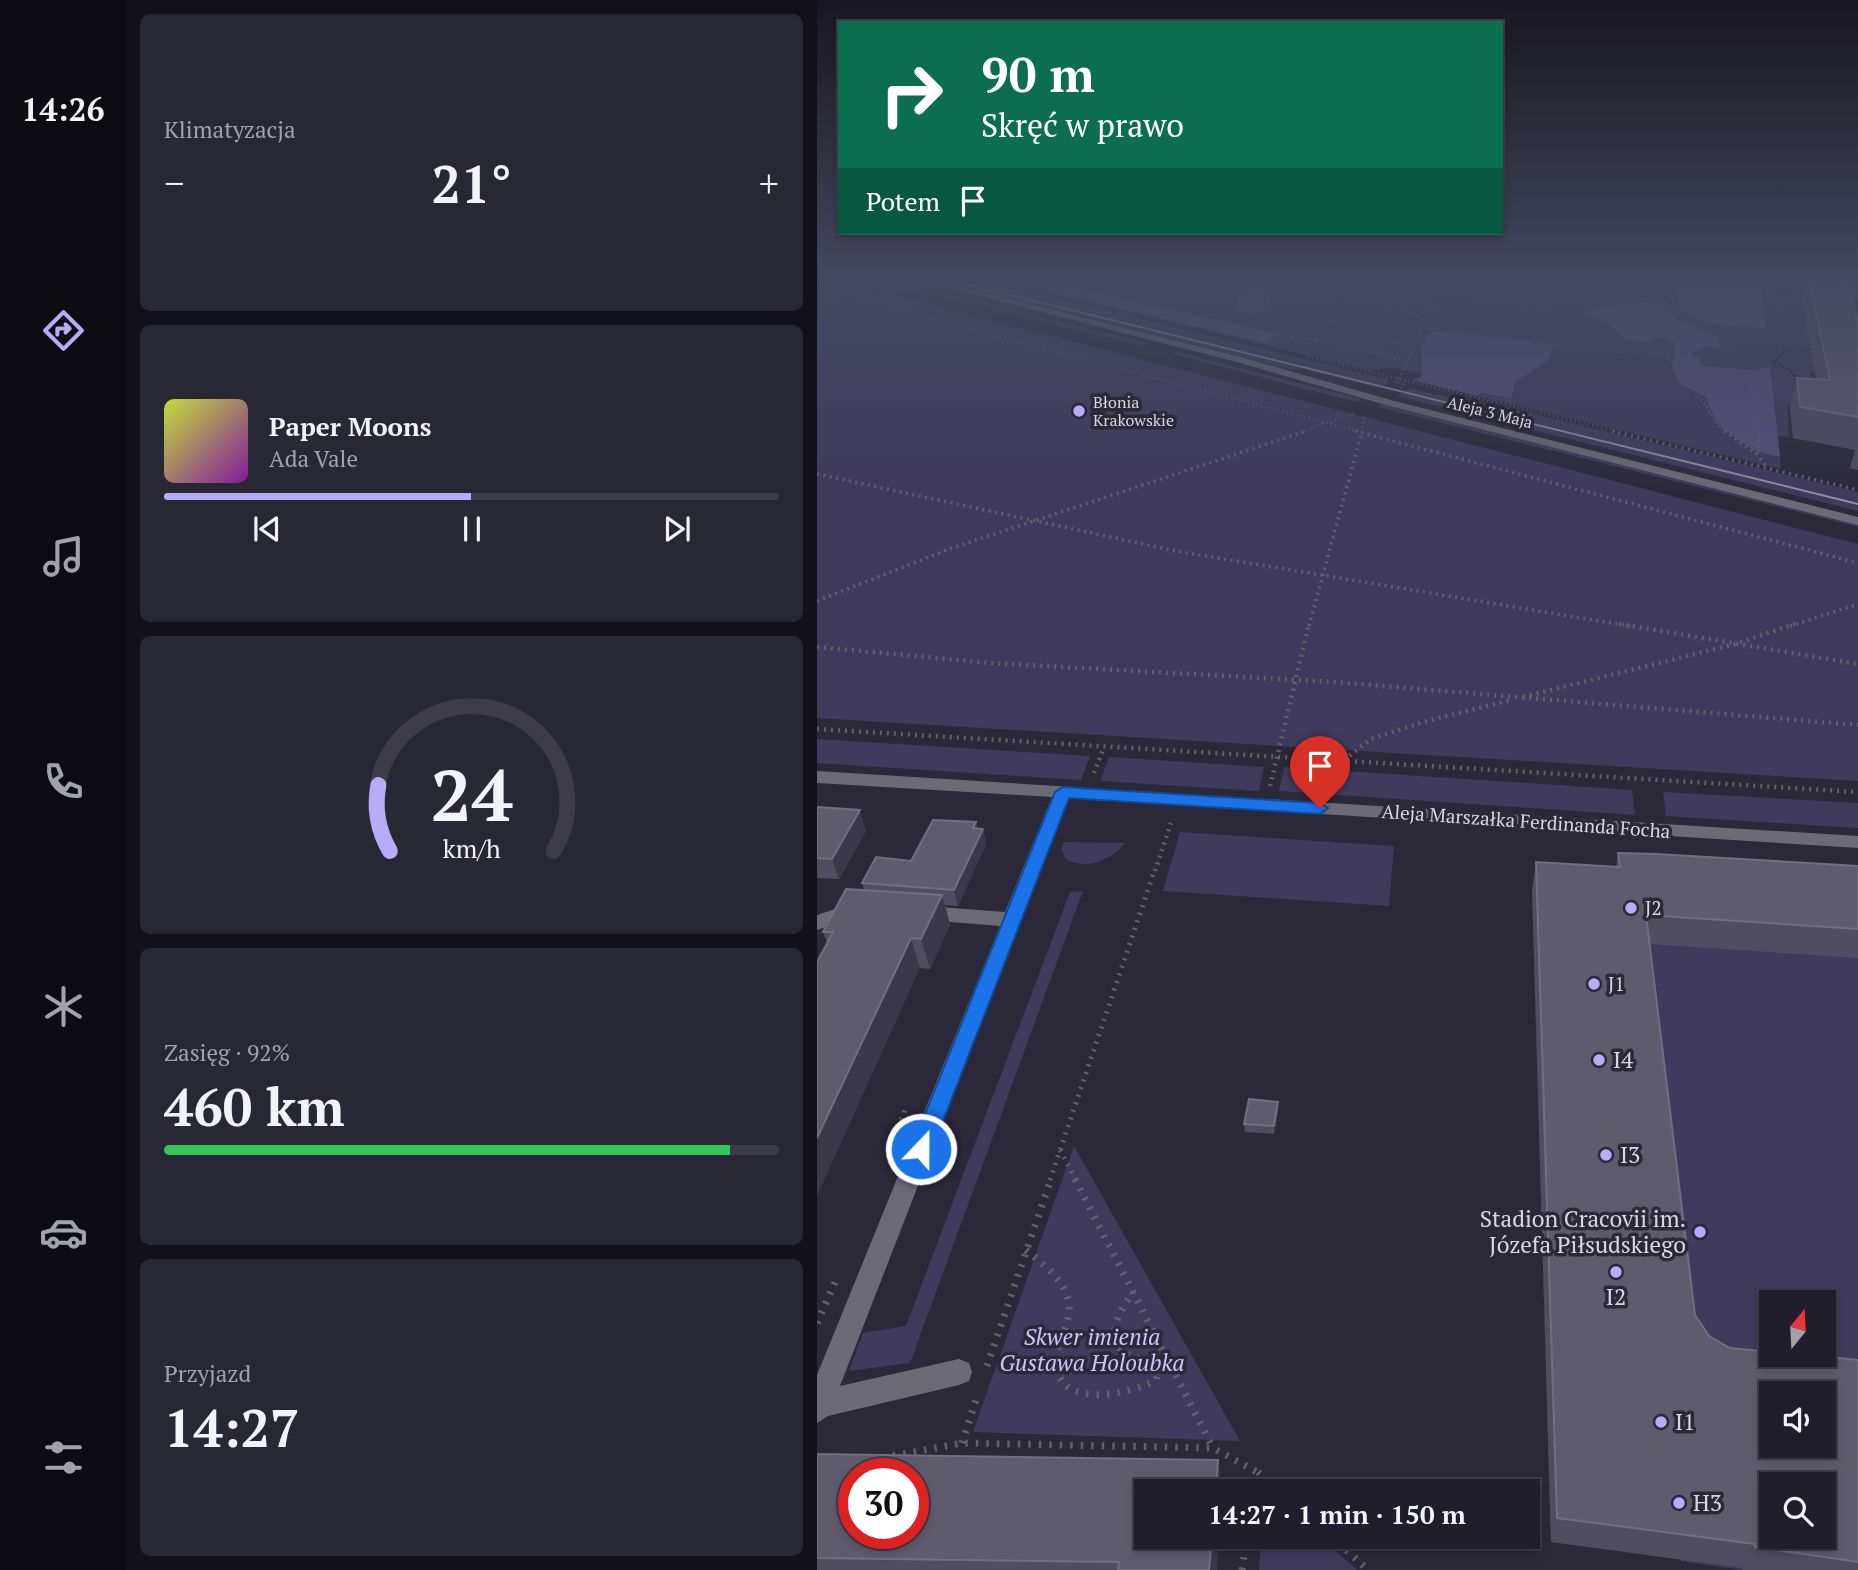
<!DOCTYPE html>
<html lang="pl">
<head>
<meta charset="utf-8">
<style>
  :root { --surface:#201e2c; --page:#282734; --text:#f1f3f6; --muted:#a2a2a9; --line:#3d3c48; --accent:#b8abf7 }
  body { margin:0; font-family:"PT Serif",serif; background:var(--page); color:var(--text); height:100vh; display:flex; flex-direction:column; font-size:26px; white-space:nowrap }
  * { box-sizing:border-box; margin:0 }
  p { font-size:23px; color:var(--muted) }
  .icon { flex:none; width:38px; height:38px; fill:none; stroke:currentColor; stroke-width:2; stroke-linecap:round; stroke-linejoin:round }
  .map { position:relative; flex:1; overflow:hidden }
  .drawer { display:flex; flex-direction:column; gap:14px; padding:14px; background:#121018; width:691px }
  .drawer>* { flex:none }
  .banner { position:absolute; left:21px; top:21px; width:665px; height:214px; border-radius:0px; box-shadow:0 4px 10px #0003,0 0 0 2px var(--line); background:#0b6e4f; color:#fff; overflow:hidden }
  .needle { width:46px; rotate:18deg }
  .tools { position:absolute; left:942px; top:1290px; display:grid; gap:14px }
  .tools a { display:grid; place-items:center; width:77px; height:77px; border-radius:0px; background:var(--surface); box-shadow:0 4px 10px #0003,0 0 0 2px var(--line); font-size:35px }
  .speed { position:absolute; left:21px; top:1458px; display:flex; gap:14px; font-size:35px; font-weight:700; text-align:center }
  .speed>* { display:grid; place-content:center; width:91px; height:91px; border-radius:50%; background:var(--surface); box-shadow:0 4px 10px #0003,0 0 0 2px var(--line); line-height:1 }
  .speed .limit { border:10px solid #d22; background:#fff; color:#111 }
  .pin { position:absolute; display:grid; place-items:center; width:60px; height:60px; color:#fff; margin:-72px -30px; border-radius:50% 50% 50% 0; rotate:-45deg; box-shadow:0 0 7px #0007 }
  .pin .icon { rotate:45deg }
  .me { position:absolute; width:77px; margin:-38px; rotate:22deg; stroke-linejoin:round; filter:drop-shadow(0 0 5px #0008) }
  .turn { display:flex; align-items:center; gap:24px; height:147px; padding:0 28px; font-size:32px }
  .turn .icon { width:91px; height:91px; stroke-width:2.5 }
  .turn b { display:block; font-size:49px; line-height:60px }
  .then { display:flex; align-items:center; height:66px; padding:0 28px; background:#0003; gap:14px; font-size:26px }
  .big { font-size:52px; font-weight:700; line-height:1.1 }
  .drawer .card { flex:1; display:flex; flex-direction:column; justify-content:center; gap:10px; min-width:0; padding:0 24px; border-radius:10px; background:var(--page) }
  .drawer .dial { align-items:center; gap:0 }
  .dial svg { height:182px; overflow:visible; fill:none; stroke:var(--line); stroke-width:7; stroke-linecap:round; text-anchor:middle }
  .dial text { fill:var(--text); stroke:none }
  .song { display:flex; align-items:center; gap:21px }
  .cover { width:84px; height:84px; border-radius:10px; background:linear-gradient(135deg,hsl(70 70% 55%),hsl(290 70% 35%)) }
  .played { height:7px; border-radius:4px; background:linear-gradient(90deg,var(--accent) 50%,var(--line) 50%) }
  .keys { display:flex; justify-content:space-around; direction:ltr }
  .heat { display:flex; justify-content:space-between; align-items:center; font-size:38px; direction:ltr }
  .charge { height:10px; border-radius:5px; background:linear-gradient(90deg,#34c759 92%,var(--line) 0) }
  .trip { position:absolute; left:317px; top:1479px; width:406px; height:70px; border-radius:0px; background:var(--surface); box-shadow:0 4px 10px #0003,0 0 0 2px var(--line); font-weight:700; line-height:70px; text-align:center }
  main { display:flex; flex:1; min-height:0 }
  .dock { display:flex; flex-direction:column; width:126px; justify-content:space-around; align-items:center; background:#0d0c12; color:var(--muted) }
  .dock .icon { width:49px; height:49px }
  .dock .active { color:var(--accent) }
  .dock b { font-size:32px; color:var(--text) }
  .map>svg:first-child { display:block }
  .green { fill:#403a5d; fill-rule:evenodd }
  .forest { fill:#574f7a }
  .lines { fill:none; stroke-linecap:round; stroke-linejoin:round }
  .path-far4 { stroke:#626070; stroke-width:2.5; stroke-dasharray:1 3.5; stroke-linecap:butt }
  .path-far3 { stroke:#626070; stroke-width:3.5; stroke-dasharray:2 4.5; stroke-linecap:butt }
  .path-far2 { stroke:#626070; stroke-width:4.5; stroke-dasharray:2 5; stroke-linecap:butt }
  .path-far1 { stroke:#626070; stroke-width:5; stroke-dasharray:2 6; stroke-linecap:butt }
  .path { stroke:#626070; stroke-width:7; stroke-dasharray:2.5 8; stroke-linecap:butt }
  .minor { fill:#6c6a74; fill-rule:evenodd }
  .tram { stroke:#928f9e; stroke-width:2 }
  .wall { fill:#504c61 }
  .shaded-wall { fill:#3b384b }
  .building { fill:#5f5b6f; stroke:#726e81; stroke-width:2; fill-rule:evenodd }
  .route { fill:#1a73e8; stroke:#114b97; stroke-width:2 }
  .poi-dot { fill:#b8abf7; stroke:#2b283a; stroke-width:2.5 }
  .labels { text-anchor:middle; stroke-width:7; stroke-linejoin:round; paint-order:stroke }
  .far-poi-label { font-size:16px; fill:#d8d6e3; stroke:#2b283a; text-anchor:start }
  .far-street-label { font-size:16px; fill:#d8d6e3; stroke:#2b283a }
  .street-label { font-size:19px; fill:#d8d6e3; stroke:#2b283a }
  .poi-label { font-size:19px; fill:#d8d6e3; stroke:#2b283a; text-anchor:start }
  .near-poi-label { font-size:23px; fill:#d8d6e3; stroke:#2b283a; text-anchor:start }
  .near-park-label { font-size:23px; font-style:italic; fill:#ccc3fc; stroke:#2b283a }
</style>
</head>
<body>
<main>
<nav class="dock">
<b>14:26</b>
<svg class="icon active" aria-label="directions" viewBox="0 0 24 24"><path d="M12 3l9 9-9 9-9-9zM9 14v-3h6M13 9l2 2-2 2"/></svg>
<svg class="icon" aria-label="music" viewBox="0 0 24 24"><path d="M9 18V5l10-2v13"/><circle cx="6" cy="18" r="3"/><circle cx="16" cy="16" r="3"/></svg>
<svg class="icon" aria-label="phone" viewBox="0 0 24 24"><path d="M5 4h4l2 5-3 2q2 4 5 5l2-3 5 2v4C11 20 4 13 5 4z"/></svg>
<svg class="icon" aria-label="climate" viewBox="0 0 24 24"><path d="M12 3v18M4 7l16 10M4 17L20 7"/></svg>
<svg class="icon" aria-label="car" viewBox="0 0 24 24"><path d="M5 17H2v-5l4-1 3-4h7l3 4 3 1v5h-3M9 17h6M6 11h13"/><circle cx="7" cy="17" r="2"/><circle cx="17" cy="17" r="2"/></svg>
<svg class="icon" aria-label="filters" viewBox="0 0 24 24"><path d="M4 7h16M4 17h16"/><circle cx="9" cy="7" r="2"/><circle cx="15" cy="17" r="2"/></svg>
</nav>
<section class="drawer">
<div class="card"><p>Klimatyzacja</p>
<div class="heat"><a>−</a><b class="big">21°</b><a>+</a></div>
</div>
<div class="card">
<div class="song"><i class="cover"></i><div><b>Paper Moons</b><p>Ada Vale</p></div></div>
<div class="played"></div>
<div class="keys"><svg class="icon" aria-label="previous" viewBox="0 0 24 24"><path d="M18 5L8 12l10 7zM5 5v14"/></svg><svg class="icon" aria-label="pause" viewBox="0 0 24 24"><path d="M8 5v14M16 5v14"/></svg><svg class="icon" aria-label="next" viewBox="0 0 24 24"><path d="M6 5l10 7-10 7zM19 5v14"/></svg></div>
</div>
<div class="card dial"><svg viewBox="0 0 100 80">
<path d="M14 69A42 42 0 1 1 86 69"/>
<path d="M14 69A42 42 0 0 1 9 40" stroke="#b8abf7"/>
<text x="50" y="56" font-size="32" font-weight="700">24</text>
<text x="50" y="72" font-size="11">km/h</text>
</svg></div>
<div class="card"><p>Zasięg · 92%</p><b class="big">460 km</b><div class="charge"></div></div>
<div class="card"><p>Przyjazd</p><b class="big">14:27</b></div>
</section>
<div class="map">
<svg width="1041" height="1570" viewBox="0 0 1041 1570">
  <rect width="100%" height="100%" fill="#2b283a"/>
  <path class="green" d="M0 278H9L1041 544V781L0 718Z
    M56 278H68L330 343 324 346Z
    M105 278H157L571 379 572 381 563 388 482 368 477 370Z
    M171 278H959V291L981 293V297H985L994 348 967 350 953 362 971 371 987 387 1041 413 970 406 972 437 961 436 964 469 660 396 663 394C638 385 579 359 555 371Z
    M994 350 998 373H993V380L989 385 975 370 959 361 970 352Z
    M361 352 544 399 539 402 356 354Z
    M592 388 676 408 680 405 1041 492V511L580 396Z
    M564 404 1041 523V527L561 407Z
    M0 739 273 756 264 780 0 763Z
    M292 757 447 767 442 791 283 781Z
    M467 767 815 790 818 815 462 791Z
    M846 792 1041 803V828L849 816Z
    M363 832 577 846 572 906 346 891Z
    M247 842 308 843C295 860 268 871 249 859L244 850Z
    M715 890 1041 898V1570H925L864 1561 863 1558 734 1542ZM954 1302H1006V1354H954ZM954 1393H1006V1446H954ZM954 1484H1006V1536H954Z
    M266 891 93 1363 32 1371 46 1333 89 1326 253 892Z
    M257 1146 423 1441 156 1432Z
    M444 1536 503 1537 540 1570H442Z"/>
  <path class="forest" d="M453 278H516L527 286C510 292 471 286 452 282Z
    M866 278H944L949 328C922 327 833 327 866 278Z
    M235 281 456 333 465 332 448 343 219 288 226 282Z
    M430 281 455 287 453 306 436 315 419 311 421 295 427 291 418 289Z
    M836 301 850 303 860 319 900 336 904 348 890 346 876 352 875 356 883 359 884 366 937 370 953 366 963 457 939 451 908 431 900 423 888 396 864 384 855 368 858 342 845 338 825 342 808 339 789 322 768 315 767 308Z
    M616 332H630L737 345 730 361 697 383 695 398 664 393 660 396 595 380 604 377 605 347 610 335Z"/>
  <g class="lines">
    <path class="path-far4" d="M34 278 80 290
      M206 278 309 308 363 314 369 316 371 321 399 328 429 329 449 335 499 339
      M429 278 482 288 768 306C802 305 835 303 860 278
      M519 278 606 320
      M565 278H579
      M596 278 625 280
      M674 278H691
      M533 286 518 315 499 339 589 360
      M0 289 544 432
      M416 289 430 279
      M622 289 666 292
      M851 289 861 315 906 335 913 347
      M674 290 685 294 675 296 666 293Z
      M769 307 851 353 859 325 870 320
      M485 316 513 321
      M604 327 798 352 851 353C860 374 875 387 888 405 895 416 898 425 909 432
      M462 331 503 333
      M551 351 567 343H596
      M491 357 802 432
      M932 370 942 432
      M982 380 973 371 955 361 969 351 988 349
      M584 388 589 385 578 382 582 379 626 278
      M484 432 538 413
      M545 432 547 415"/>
    <path class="path-far3" d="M538 431 1041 563
      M795 431 1041 490
      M907 431 940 454 950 468
      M940 454 942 431
      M0 474 359 551 813 626
      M0 601 132 549 489 431
      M492 626 545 431
      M973 626 1041 604"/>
    <path class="path-far2" d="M802 624 1041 664
      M0 647 174 663 517 682 1041 725
      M706 697 918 644 978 624
      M0 729 1041 792
      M527 760 554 739 606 722 694 700
      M277 773 287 747
      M453 786 492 624
      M338 871 354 823"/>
    <path class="path-far1" d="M75 1142 90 1105
      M243 1150 259 1180
      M233 1180 338 869"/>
    <path class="path" d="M258 1179 396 1448
      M209 1250C224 1263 246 1278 251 1299 257 1324 236 1344 240 1368 245 1409 315 1394 339 1380L341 1370C334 1359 329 1361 317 1357 283 1345 301 1313 316 1292
      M0 1323 19 1280
      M170 1366 234 1179
      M145 1443 161 1394
      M76 1456 145 1443 396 1448 440 1472 437 1491
      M441 1472 462 1491
      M514 1536 551 1570
      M425 1570 430 1536"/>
    <path class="minor" d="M91 278H107L424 357 577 401 1041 517V525L569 405 416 361Z
      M0 771 1041 836V848L252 798 23 1386 142 1359 152 1363 155 1372 152 1381 142 1385 11 1416 0 1423V1375L183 926 109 920 102 918 99 913 102 908 109 906 188 912 235 797 0 783Z
      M36 903 43 905 46 910 43 915 0 930V915Z"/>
    <path class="tram" d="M124 278 1041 504"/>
  </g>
  <path class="wall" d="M981 278H1041V297H1034L1041 321V470L1033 468 1038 450 976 438 973 408 980 378 999 379Z
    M0 807 49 831 22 879 0 878Z
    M159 822 160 828 166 829 169 844 141 906 128 905 133 925 113 969 103 968 10 943 6 932 47 890 45 883 94 861Z
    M801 853 1041 866V958L832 944 878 1315 892 1336 913 1348 1041 1360V1570H925V1568L734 1542 715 890 719 862 799 867Z
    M461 1102V1110L457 1134 428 1132 427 1124Z
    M0 1454 400 1570H0Z"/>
  <path class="shaded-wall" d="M43 810 49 831 22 879 15 859Z
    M159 822 162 836 166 829 169 844 141 906 137 890Z
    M125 895 133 925 113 969 104 939Z
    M94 938 103 968 0 1196V1138Z
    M461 1102V1110L457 1134V1126Z
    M401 1460 406 1491H399Z
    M395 1536H403L400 1570H392Z"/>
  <path class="building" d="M992 278H1029L1041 321V417L983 407 980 378 1013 380Z
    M0 807 43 810 15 859 0 858Z
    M116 820 159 822 156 828 166 829 137 890 45 883 59 857 94 861Z
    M801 853 839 854 1041 866V929L829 915 878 1315 892 1336 913 1348 954 1352V1354H983L1041 1360V1562L938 1547V1544L740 1518 719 862 803 867ZM954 1393H1006V1446H954ZM954 1484H1006V1536H954Z
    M29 889 125 895 104 939 94 938 0 1138V962L16 932H6Z
    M432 1099 461 1102 457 1126 427 1124Z
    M0 1454 401 1460 399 1491H329V1536H395L392 1570H301L302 1562 0 1558ZM37 1474H96V1533H37Z"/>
  <linearGradient id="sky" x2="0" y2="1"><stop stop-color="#181620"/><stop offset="0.56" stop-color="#444860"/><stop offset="1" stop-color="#444860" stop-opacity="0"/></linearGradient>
  <rect width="1041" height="498" fill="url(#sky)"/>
  <path class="route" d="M246 787 503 803 511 808 503 814 252 798 115 1149 112 1155 104 1158 97 1155 94 1149 238 792Z"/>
  <g class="poi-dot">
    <circle cx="262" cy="411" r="7"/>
    <circle cx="814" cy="908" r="7"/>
    <circle cx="777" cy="984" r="7"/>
    <circle cx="782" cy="1060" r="7"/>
    <circle cx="789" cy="1155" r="7"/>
    <circle cx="883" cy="1232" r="7"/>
    <circle cx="799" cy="1272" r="7"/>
    <circle cx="844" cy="1422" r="7"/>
    <circle cx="862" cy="1503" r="7"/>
  </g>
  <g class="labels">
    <g class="far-poi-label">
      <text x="276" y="408">Błonia<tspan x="276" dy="18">Krakowskie</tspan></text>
    </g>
    <g class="far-street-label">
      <text transform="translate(673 412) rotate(14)" y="6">Aleja 3 Maja</text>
    </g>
    <g class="street-label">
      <text transform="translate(709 821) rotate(4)" y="7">Aleja Marszałka Ferdinanda Focha</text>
    </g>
    <g class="poi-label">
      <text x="828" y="915">J2</text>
      <text x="791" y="991">J1</text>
    </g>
    <g class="near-poi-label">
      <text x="796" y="1068">I4</text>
      <text x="803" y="1163">I3</text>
      <text x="869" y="1227" text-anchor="end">Stadion Cracovii im.<tspan x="869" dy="26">Józefa Piłsudskiego</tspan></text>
      <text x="799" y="1305" text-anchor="middle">I2</text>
      <text x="858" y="1430">I1</text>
      <text x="876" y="1511">H3</text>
    </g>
    <g class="near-park-label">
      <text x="275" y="1345">Skwer imienia<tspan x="275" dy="26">Gustawa Holoubka</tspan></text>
    </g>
  </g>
</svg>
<div class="tools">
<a><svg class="needle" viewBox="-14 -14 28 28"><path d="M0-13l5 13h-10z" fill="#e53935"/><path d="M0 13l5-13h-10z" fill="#a2a2a9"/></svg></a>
<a><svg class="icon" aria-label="sound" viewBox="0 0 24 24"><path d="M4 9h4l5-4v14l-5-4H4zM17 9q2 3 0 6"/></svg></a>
<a><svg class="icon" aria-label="search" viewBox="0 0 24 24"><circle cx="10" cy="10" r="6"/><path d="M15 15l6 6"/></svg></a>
</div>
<div class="speed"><div class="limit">30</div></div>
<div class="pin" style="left:503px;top:808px;background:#d93025"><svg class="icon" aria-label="arrive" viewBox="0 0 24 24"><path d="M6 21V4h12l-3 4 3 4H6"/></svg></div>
<svg class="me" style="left:104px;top:1149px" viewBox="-20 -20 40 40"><circle r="17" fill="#1a73e8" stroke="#fff" stroke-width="3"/><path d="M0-11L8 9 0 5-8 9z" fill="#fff"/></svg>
<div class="trip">14:27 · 1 min · 150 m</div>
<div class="banner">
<div class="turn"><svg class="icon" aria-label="right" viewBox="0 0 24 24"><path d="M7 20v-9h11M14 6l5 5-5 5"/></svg><div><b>90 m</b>Skręć w prawo</div></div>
<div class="then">Potem<svg class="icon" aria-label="arrive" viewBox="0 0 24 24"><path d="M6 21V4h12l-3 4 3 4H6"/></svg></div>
</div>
</div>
</main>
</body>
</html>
